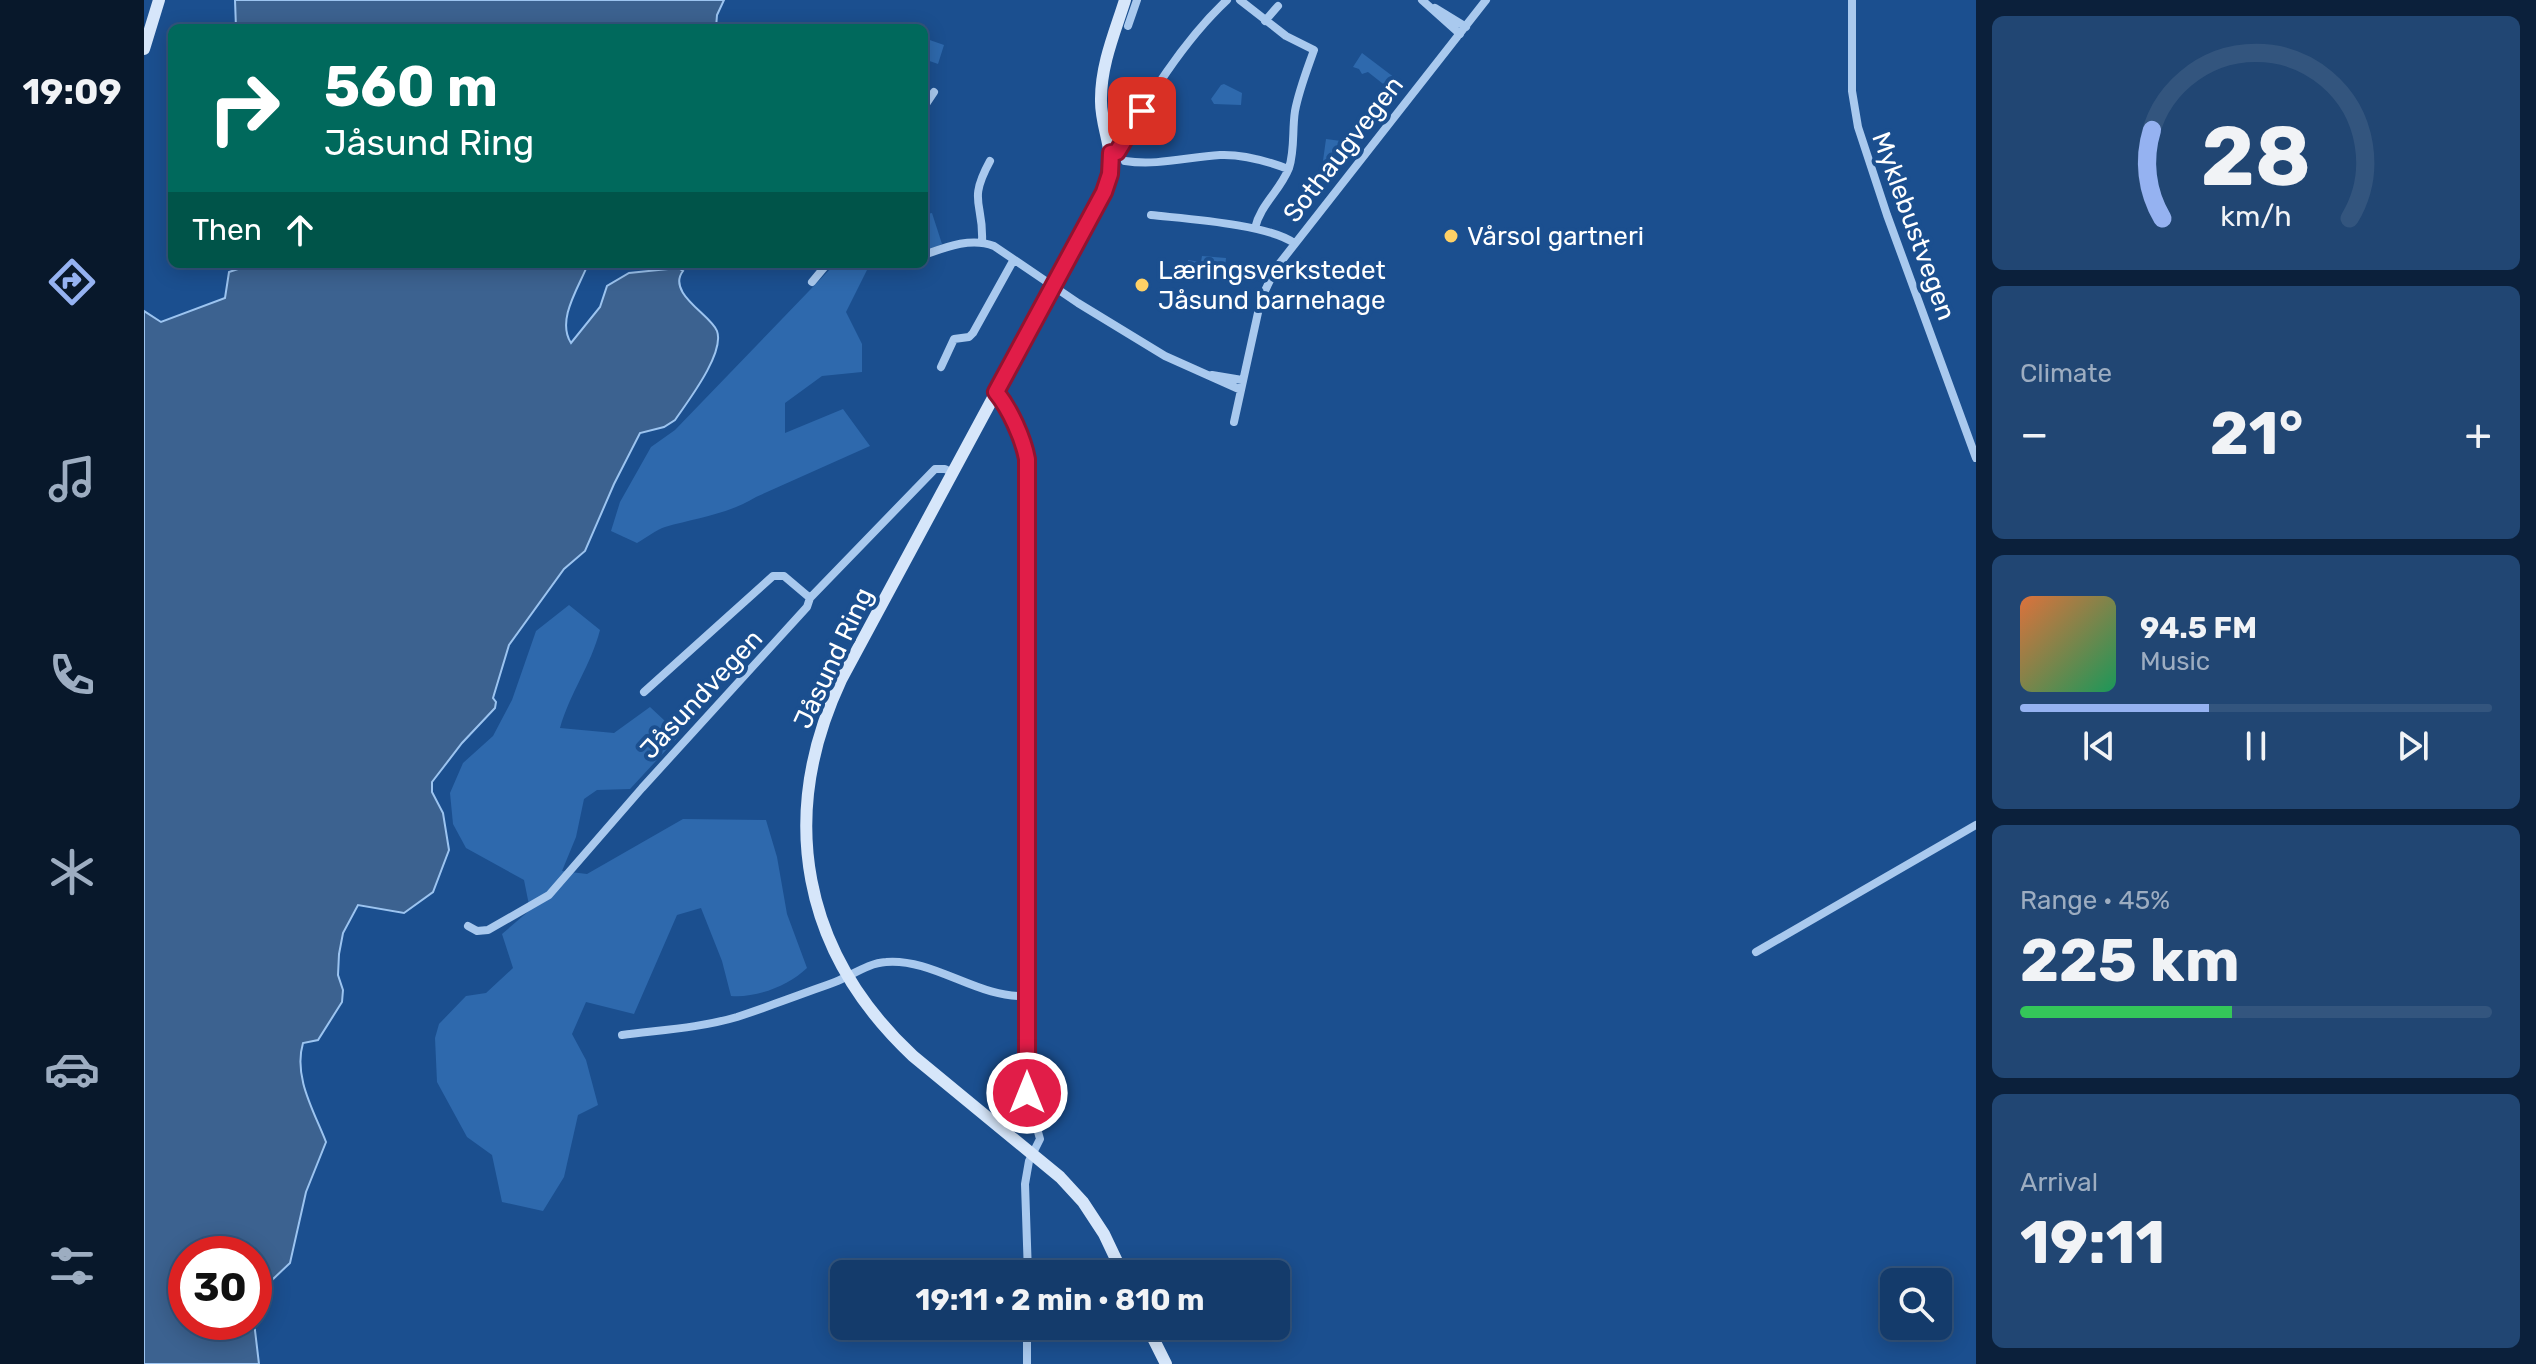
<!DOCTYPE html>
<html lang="en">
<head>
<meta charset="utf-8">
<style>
  :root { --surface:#143b6b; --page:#214673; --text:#f1f3f6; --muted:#9dadc1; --line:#33557e; --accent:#95b2f1 }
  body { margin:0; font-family:Rubik,sans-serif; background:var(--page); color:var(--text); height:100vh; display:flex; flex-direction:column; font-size:30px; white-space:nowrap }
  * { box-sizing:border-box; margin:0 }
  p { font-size:26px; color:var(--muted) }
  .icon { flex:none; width:44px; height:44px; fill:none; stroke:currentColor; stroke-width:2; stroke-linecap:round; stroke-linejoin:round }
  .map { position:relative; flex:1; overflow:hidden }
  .panel { display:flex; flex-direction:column; gap:16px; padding:16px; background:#0b203b; width:560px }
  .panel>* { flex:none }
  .top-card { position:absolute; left:24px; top:24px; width:760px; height:244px; border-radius:12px; box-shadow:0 4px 20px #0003,0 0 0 2px var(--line); background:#00695c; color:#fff; overflow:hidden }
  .tools { position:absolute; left:1736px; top:1268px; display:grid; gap:16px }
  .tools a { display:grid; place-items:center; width:72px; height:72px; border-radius:12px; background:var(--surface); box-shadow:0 4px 20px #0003,0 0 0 2px var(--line); font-size:40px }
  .speed { position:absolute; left:24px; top:1236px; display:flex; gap:16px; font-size:40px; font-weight:700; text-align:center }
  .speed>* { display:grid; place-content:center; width:104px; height:104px; border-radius:50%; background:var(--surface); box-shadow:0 4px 20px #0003,0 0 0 2px var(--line); line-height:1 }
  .speed .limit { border:12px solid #d22; background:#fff; color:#111 }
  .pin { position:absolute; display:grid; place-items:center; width:68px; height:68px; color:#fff; margin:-34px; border-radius:16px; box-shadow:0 4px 12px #0006 }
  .me { position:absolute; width:88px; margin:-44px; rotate:0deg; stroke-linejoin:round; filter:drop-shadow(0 0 6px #0008) }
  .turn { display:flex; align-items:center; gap:28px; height:168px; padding:0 24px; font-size:36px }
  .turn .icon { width:104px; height:104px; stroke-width:2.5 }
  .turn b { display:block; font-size:56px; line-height:68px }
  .then { display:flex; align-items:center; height:76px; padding:0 24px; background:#0003; gap:16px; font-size:30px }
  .big { font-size:60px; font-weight:700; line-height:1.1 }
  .panel .card { flex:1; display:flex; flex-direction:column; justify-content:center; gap:12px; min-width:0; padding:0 28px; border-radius:12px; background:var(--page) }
  .panel .dial { align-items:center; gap:0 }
  .dial svg { height:208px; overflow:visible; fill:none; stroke:var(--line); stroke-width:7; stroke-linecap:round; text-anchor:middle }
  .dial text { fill:var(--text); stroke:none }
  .song { display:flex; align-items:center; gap:24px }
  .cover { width:96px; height:96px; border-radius:12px; background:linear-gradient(135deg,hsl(20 70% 55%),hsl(150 70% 35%)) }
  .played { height:8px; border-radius:4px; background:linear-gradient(90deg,var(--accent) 40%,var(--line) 40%) }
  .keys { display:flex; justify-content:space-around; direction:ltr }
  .heat { display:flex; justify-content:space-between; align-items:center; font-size:44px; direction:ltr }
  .charge { height:12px; border-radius:6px; background:linear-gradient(90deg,#34c759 45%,var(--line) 0) }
  .trip { position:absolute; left:686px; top:1260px; width:460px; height:80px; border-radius:12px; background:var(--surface); box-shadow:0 4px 20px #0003,0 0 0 2px var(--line); font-weight:700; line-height:80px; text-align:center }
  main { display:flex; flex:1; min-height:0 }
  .dock { display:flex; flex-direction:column; width:144px; justify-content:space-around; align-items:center; background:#08182b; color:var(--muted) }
  .dock .icon { width:56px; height:56px }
  .dock .selected { color:var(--accent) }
  .dock b { font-size:36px; color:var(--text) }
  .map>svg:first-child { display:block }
  .green { fill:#2e69ad }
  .water { fill:#3c6290; stroke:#9cc4f0; stroke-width:2 }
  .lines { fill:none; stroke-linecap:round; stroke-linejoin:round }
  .minor { stroke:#a9c9ee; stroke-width:8 }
  .secondary { stroke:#d6e6fa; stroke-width:12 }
  .route-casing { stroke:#92132f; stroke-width:20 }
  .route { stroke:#e11d48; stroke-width:14 }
  .poi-dot { fill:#ffd166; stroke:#1b4f8f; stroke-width:3 }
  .labels { text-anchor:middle; stroke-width:8; stroke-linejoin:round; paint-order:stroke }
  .street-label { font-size:26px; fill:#fff; stroke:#1b4f8f }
  .poi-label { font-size:26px; fill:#fff; stroke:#1b4f8f; text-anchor:start }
</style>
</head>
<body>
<main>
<nav class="dock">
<b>19:09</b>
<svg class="icon selected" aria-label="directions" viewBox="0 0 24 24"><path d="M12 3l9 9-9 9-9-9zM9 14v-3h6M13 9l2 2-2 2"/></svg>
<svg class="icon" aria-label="music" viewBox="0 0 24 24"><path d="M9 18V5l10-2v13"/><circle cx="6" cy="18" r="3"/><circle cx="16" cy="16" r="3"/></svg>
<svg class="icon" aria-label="phone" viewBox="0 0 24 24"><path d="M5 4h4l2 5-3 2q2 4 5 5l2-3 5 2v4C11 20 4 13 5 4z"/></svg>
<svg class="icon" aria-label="climate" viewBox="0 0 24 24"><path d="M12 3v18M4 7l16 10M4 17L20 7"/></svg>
<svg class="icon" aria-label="car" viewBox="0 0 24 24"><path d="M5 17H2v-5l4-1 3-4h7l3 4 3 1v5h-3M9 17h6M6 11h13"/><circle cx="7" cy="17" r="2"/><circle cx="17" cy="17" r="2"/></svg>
<svg class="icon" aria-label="filters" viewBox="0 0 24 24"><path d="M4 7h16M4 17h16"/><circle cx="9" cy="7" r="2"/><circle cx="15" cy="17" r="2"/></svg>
</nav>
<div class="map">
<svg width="1832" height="1364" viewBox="0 0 1832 1364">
  <rect width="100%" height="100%" fill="#1b4f8f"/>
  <path class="green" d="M780 38 800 45 794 64 780 59Z
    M1218 53 1251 78V86L1243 87 1224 72 1218 74 1215 69 1209 67Z
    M1080 84 1098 93 1097 105 1070 104 1067 99 1077 85Z
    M1182 139 1197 141 1203 147 1184 169 1178 168Z
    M788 213 798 244 780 252 783 214Z
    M1058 256 1082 258 1081 268 1046 271 1044 260 1057 262Z
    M691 264H726L702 312 718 344V372L678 376 641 403V433L699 409 726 446 612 497C585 514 552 518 521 527 512 530 502 538 493 543L467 531 476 502 507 447 531 430Z
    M425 605 456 630C447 665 426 693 416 728L470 733 506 707 536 735 486 789 453 790 440 799 432 837 418 871 443 874 539 819 622 820 633 857 643 914 663 968C644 986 613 998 587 996L578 961 557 908 533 915 490 1014 442 1002 428 1034 442 1060 454 1105 434 1115 420 1177 399 1211 358 1202 348 1155 323 1137 293 1082 291 1038 295 1024 322 996 342 993 369 968 358 934 386 910 380 880 322 848 309 824 306 793 319 763 349 736 368 700 392 631Z"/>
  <path class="water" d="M91 0H580L573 15 572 28H92Z
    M109 264H444C435 287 412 320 427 343L456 307 463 286 485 273 534 268 539 271C522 293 567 315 573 331 581 353 544 401 531 420L520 427 496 433 470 484 441 551 420 569 365 645 349 698 352 702 351 708 318 743 288 782V792L299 813 305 850 289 892 260 913 214 905 199 933 195 954 194 975 199 990 198 1002 174 1040 159 1043C149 1077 170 1111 182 1142L162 1192 146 1263 128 1280 121 1282 110 1317V1254H42V1322H110L115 1364H0V311L17 322 81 298 85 272Z"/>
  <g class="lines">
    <path class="minor" d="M1096 0 1142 36 1170 50C1163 70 1155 90 1151 111 1148 130 1151 149 1145 168 1136 191 1116 205 1111 228
      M1278 0 1316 34
      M1708 0V91L1714 127 1743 215 1832 458
      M1291 8 1322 27
      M1121 21 1134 6
      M984 26 993 0
      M780 107 790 92
      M967 153 973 152C1004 99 1038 42 1083 0
      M981 161C1013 166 1044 157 1076 155 1099 154 1123 161 1144 169
      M1007 215C1043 219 1123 224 1150 243
      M838 242C840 202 823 203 846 161
      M780 255C802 247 827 237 850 246L934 303 1021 356 1097 390
      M668 282 683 264
      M797 367 810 339 825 337 829 333 869 261
      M1068 375 1098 380
      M852 392C867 409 879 438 883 459V1093L896 1139 885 1161 881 1184 884 1274
      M1090 422 1117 299 1132 268 1342 0
      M500 692 629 576H640L666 598
      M324 926 333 931 344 930 405 895 498 788 663 607 666 598 791 469H801L809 473
      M1612 952 1832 825
      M478 1035C516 1030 556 1028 593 1017 626 1006 658 994 691 982 707 976 724 963 742 962 790 958 834 999 883 996
      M883 1364V1326"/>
    <path class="secondary" d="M0 49 15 0
      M979 1274 960 1234 939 1202 916 1177 769 1056C658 952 633 817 697 680L963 186C974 155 956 129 957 99 957 64 971 32 981 0
      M1003 1326 1022 1364"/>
  </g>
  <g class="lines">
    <g class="route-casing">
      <path id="route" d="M883 1093V459C879 438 866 409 852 392L960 192 966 174 967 153 973 152 998 111"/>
    </g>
    <use href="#route" class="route"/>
  </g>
  <g class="poi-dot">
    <circle cx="1307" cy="236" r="8"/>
    <circle cx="998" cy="285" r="8"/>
  </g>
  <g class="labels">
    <g class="street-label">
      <text transform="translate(1199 149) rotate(-52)" y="9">Sothaugvegen</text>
      <text transform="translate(1770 226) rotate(70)" y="9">Myklebustvegen</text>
      <text transform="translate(689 658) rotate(-65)" y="9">Jåsund Ring</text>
      <text transform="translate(557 694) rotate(-47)" y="9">Jåsundvegen</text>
    </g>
    <g class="poi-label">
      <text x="1323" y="245">Vårsol gartneri</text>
      <text x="1014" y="279">Læringsverkstedet<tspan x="1014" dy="30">Jåsund barnehage</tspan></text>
    </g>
  </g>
</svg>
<div class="tools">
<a><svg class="icon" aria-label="search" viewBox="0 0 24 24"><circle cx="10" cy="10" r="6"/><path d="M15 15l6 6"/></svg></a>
</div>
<div class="speed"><div class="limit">30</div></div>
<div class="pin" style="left:998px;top:111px;background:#d93025"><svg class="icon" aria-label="arrive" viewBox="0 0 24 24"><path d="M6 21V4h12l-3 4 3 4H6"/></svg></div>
<svg class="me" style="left:883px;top:1093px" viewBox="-20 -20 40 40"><circle r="17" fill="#e11d48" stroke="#fff" stroke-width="3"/><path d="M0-11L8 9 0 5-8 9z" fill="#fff"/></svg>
<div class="trip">19:11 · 2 min · 810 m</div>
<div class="top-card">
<div class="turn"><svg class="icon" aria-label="right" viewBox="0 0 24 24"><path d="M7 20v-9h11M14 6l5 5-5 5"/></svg><div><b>560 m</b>Jåsund Ring</div></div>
<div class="then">Then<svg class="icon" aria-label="ahead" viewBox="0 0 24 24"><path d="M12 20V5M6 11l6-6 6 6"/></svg></div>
</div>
</div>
<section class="panel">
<div class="card dial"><svg viewBox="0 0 100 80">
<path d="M14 69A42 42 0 1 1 86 69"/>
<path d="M14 69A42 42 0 0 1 10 35" stroke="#95b2f1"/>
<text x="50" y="56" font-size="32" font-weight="700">28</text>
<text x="50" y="72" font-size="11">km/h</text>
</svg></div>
<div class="card"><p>Climate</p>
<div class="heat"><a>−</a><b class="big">21°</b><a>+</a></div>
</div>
<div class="card">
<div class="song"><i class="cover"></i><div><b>94.5 FM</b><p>Music</p></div></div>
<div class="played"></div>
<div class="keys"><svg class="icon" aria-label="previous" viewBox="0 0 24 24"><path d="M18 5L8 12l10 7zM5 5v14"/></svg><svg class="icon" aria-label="pause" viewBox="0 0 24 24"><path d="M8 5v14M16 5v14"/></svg><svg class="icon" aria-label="next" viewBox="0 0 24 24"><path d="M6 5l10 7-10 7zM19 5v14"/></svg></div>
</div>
<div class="card"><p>Range · 45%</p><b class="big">225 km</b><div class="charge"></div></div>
<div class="card"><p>Arrival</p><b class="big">19:11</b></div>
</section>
</main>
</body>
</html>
